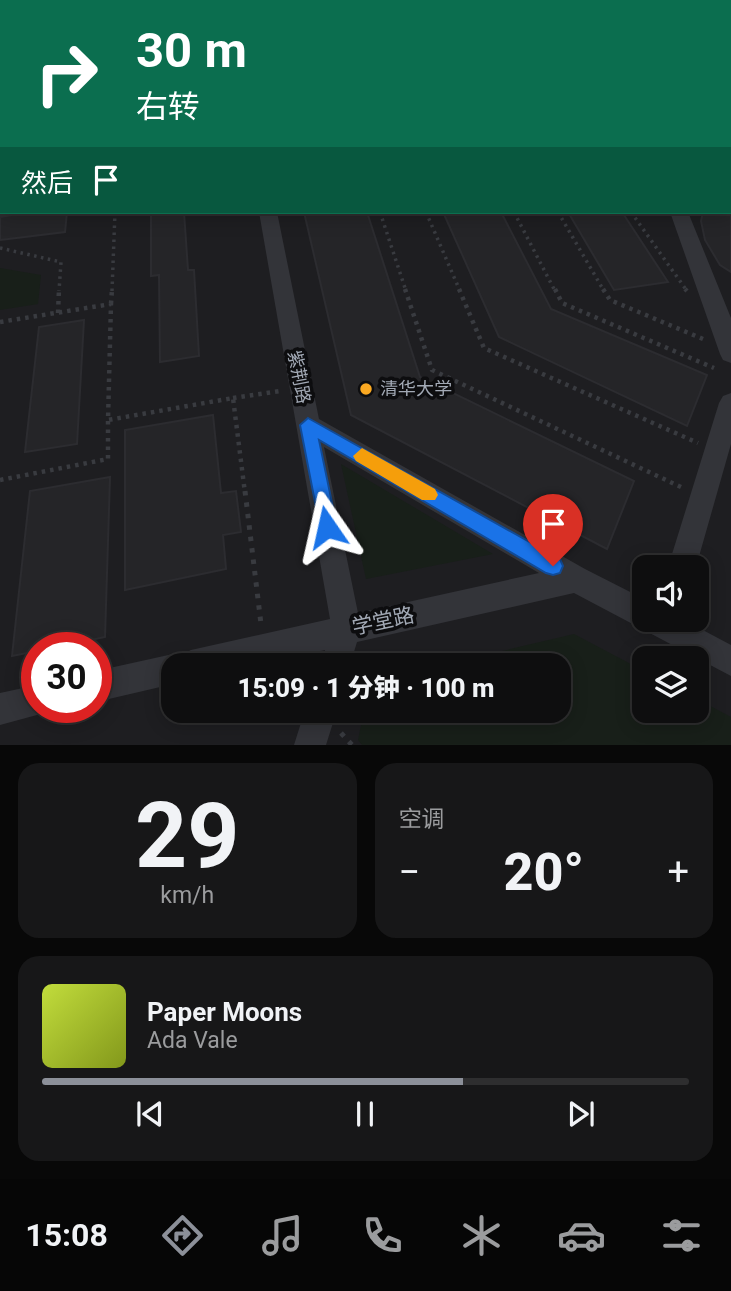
<!DOCTYPE html>
<html lang="zh">
<head>
<meta charset="utf-8">
<style>
  :root { --surface:#0e0e0f; --page:#171718; --text:#f1f3f6; --muted:#9b9c9e; --line:#2e2e2f; --accent:#8c9099 }
  body { margin:0; font-family:Roboto,"Noto Sans SC",sans-serif; background:var(--page); color:var(--text); height:100vh; display:flex; flex-direction:column; font-size:26px; white-space:nowrap }
  * { box-sizing:border-box; margin:0 }
  p { font-size:23px; color:var(--muted) }
  .icon { flex:none; width:38px; height:38px; fill:none; stroke:currentColor; stroke-width:2; stroke-linecap:round; stroke-linejoin:round }
  .map { position:relative; height:745px; overflow:hidden }
  .details { display:flex; flex-direction:column; gap:18px; padding:18px; background:#080808; flex:1 }
  .details>* { flex:none }
  .hud { position:absolute; left:0px; top:0px; width:732px; height:214px; box-shadow:0 4px 18px #0003,0 0 0 2px var(--line); background:#0b6e4f; color:#fff; overflow:hidden }
  .fabs { position:absolute; left:632px; top:555px; display:grid; gap:14px }
  .fabs a { display:grid; place-items:center; width:77px; height:77px; border-radius:14px; background:var(--surface); box-shadow:0 4px 18px #0003,0 0 0 2px var(--line); font-size:35px }
  .speed { position:absolute; left:21px; top:632px; display:flex; gap:14px; font-size:35px; font-weight:700; text-align:center }
  .speed>* { display:grid; place-content:center; width:91px; height:91px; border-radius:50%; background:var(--surface); box-shadow:0 4px 18px #0003,0 0 0 2px var(--line); line-height:1 }
  .speed .limit { border:10px solid #d22; background:#fff; color:#111 }
  .pin { position:absolute; display:grid; place-items:center; width:60px; height:60px; color:#fff; margin:-72px -30px; border-radius:50% 50% 50% 0; rotate:-45deg; box-shadow:0 0 7px #0007 }
  .pin .icon { rotate:45deg }
  .me { position:absolute; width:77px; margin:-38px; rotate:349deg; stroke-linejoin:round; filter:drop-shadow(0 0 5px #0008) }
  .turn { display:flex; align-items:center; gap:24px; height:147px; padding:0 21px; font-size:32px }
  .turn .icon { width:91px; height:91px; stroke-width:2.5 }
  .turn b { display:block; font-size:49px; line-height:60px }
  .then { display:flex; align-items:center; height:66px; padding:0 21px; background:#0003; gap:14px; font-size:26px }
  .big { font-size:52px; font-weight:800; line-height:1.1 }
  .details .card { flex:1; display:flex; flex-direction:column; justify-content:center; gap:10px; min-width:0; padding:0 24px; border-radius:21px; background:var(--page) }
  .details .dial { align-items:center; gap:0 }
  .dial b { font-size:91px; line-height:1 }
  .song { display:flex; align-items:center; gap:21px }
  .cover { width:84px; height:84px; border-radius:10px; background:linear-gradient(135deg,hsl(70 70% 55%),hsl(70 70% 35%)) }
  .played { height:7px; border-radius:4px; background:linear-gradient(90deg,var(--accent) 65%,var(--line) 65%) }
  .keys { display:flex; justify-content:space-around; direction:ltr }
  .heat { display:flex; justify-content:space-between; align-items:center; font-size:38px; direction:ltr }
  .details .tiles { flex:1; display:grid; gap:18px; grid-template-columns:1fr 1fr }
  .card:last-child { grid-column:span 2 }
  .trip { position:absolute; left:161px; top:653px; width:410px; height:70px; border-radius:21px; background:var(--surface); box-shadow:0 4px 18px #0003,0 0 0 2px var(--line); font-weight:800; line-height:70px; text-align:center }
  .dock { display:flex; height:112px; justify-content:space-around; align-items:center; background:#060606; color:var(--muted) }
  .dock .icon { width:49px; height:49px }
  .dock .active { color:var(--accent) }
  .dock b { font-size:32px; color:var(--text) }
  .map>svg:first-child { display:block }
  .built { fill:#1e1e21; fill-rule:evenodd }
  .green { fill:#181f19 }
  .building { fill:#252528; stroke:#2c2c30; stroke-width:2 }
  .lines { fill:none; stroke-linecap:round; stroke-linejoin:round }
  .path-far3 { stroke:#393b40; stroke-width:2.5; stroke-dasharray:2.5 3.5; stroke-linecap:butt }
  .path-far2 { stroke:#393b40; stroke-width:3.5; stroke-dasharray:2.5 4.5; stroke-linecap:butt }
  .path-far1 { stroke:#393b40; stroke-width:4.5; stroke-dasharray:3.5 5; stroke-linecap:butt }
  .path { stroke:#393b40; stroke-width:5; stroke-dasharray:4.5 7; stroke-linecap:butt }
  .minor { fill:#333439; fill-rule:evenodd }
  .route { fill:#1a73e8; stroke:#114b97; stroke-width:2 }
  .slow { fill:#f59e0b }
  .poi-dot { fill:#fba922; stroke:#0d0d0f; stroke-width:2.5 }
  .labels { text-anchor:middle; stroke-width:7; stroke-linejoin:round; paint-order:stroke }
  .street-label { font-size:18px; fill:#a2a9b5; stroke:#0d0d0f }
  .poi-label { font-size:18px; fill:#a2a9b5; stroke:#0d0d0f; text-anchor:start }
  .near-street-label { font-size:21px; fill:#a2a9b5; stroke:#0d0d0f }
</style>
</head>
<body>
<div class="map">
<svg width="731" height="745" viewBox="0 0 731 745">
  <rect width="100%" height="100%" fill="#121214"/>
  <path class="built" d="M0 0H731V745H0ZM2 2H730V212H2ZM644 567H696V620H644ZM37 648H96V707H37ZM644 658H696V710H644ZM173 665H558V710H173Z"/>
  <path class="green" d="M0 268 41 275 38 304 0 310Z
    M341 464 493 554 366 579Z
    M574 634 644 671V710H696L697 699 731 717V745H362L358 740 364 711 558 710V665H443Z"/>
  <path class="building" d="M636 0 639 2 557 1 565 0Z
    M730 193H731V272L720 265 705 240 701 221 703 212H730Z
    M30 212H67L65 232 0 240V217Z
    M184 212 188 270H194L199 356 160 362 159 275 151 276V213Z
    M304 212H367L420 377 634 481 607 549 351 415Z
    M443 212H501L551 309 707 375 687 426 499 337Z
    M568 212H622L668 282 614 290Z
    M84 320 77 444 25 452 39 327Z
    M213 415 221 493 236 491 241 532 223 535 226 569 125 590V430Z
    M110 477 105 637 54 648H37V651L12 656 30 491Z"/>
  <g class="lines">
    <path class="path-far3" d="M144 0H154"/>
    <path class="path-far2" d="M380 212 406 291
      M426 212 460 291
      M514 212 555 291
      M558 212 604 291
      M631 212 687 291
      M0 248 61 262 59 291
      M112 291 115 212"/>
    <path class="path-far1" d="M405 289 432 370 683 488
      M459 289 484 348 698 443
      M555 289 562 303 714 368
      M603 289 610 300 703 339
      M685 289 687 291
      M111 304 112 289
      M58 313 59 289
      M0 322 111 304 108 420 233 398 245 493
      M233 398 280 391
      M0 480 108 459V420"/>
    <path class="path" d="M245 491 261 624
      M341 733 352 745"/>
    <path class="minor" d="M461 0H475V2H462Z
      M499 0H513L514 2H501Z
      M638 0H652V2H639Z
      M655 0H669V2H656Z
      M0 34H2V42H0Z
      M730 67H731V75H730Z
      M730 164H731V174H730Z
      M259 212H277L319 419 585 569 644 599V620H684L731 645V676L574 593 357 642 350 665H320L325 650 258 665H173V684L96 702V671L173 654 179 656 191 650 330 619ZM324 447 539 573 358 613Z
      M670 212H688L731 318V363L723 360 720 354Z
      M731 393V444L696 567H668L719 403 723 396Z
      M37 685V707H50L48 712 0 725V693Z
      M305 710H337L326 745H294Z"/>
  </g>
  <path class="route" d="M308 418 560 559 563 566 560 573 553 575 546 573 319 440 337 527 334 533 327 536 321 533 300 425Z"/>
  <path class="slow" d="M362 448 435 489 438 495 435 500H422L356 461 353 456Z"/>
  <circle class="poi-dot" cx="366" cy="389" r="7"/>
  <g class="labels">
    <g class="street-label">
      <text transform="translate(299 377) rotate(79)" y="6">紫荆路</text>
    </g>
    <g class="poi-label">
      <text x="380" y="395">清华大学</text>
    </g>
    <g class="near-street-label">
      <text transform="translate(383 621) rotate(-12)" y="7">学堂路</text>
    </g>
  </g>
</svg>
<div class="fabs">
<a><svg class="icon" aria-label="sound" viewBox="0 0 24 24"><path d="M4 9h4l5-4v14l-5-4H4zM17 9q2 3 0 6"/></svg></a>
<a><svg class="icon" aria-label="layers" viewBox="0 0 24 24"><path d="M12 4l9 5-9 5-9-5zM3 14l9 5 9-5"/></svg></a>
</div>
<div class="speed"><div class="limit">30</div></div>
<div class="pin" style="left:553px;top:566px;background:#d93025"><svg class="icon" aria-label="arrive" viewBox="0 0 24 24"><path d="M6 21V4h12l-3 4 3 4H6"/></svg></div>
<svg class="me" style="left:327px;top:527px" viewBox="-20 -20 40 40"><path d="M0-17L14 15 0 8-14 15z" fill="#1a73e8" stroke="#fff" stroke-width="4"/></svg>
<div class="trip">15:09 · 1 分钟 · 100 m</div>
<div class="hud">
<div class="turn"><svg class="icon" aria-label="right" viewBox="0 0 24 24"><path d="M7 20v-9h11M14 6l5 5-5 5"/></svg><div><b>30 m</b>右转</div></div>
<div class="then">然后<svg class="icon" aria-label="arrive" viewBox="0 0 24 24"><path d="M6 21V4h12l-3 4 3 4H6"/></svg></div>
</div>
</div>
<section class="details">
<div class="tiles">
<div class="card dial"><b>29</b><p>km/h</p></div>
<div class="card"><p>空调</p>
<div class="heat"><a>−</a><b class="big">20°</b><a>+</a></div>
</div>
<div class="card">
<div class="song"><i class="cover"></i><div><b>Paper Moons</b><p>Ada Vale</p></div></div>
<div class="played"></div>
<div class="keys"><svg class="icon" aria-label="previous" viewBox="0 0 24 24"><path d="M18 5L8 12l10 7zM5 5v14"/></svg><svg class="icon" aria-label="pause" viewBox="0 0 24 24"><path d="M8 5v14M16 5v14"/></svg><svg class="icon" aria-label="next" viewBox="0 0 24 24"><path d="M6 5l10 7-10 7zM19 5v14"/></svg></div>
</div>
</div>
</section>
<nav class="dock">
<b>15:08</b>
<svg class="icon active" aria-label="directions" viewBox="0 0 24 24"><path d="M12 3l9 9-9 9-9-9zM9 14v-3h6M13 9l2 2-2 2"/></svg>
<svg class="icon" aria-label="music" viewBox="0 0 24 24"><path d="M9 18V5l10-2v13"/><circle cx="6" cy="18" r="3"/><circle cx="16" cy="16" r="3"/></svg>
<svg class="icon" aria-label="phone" viewBox="0 0 24 24"><path d="M5 4h4l2 5-3 2q2 4 5 5l2-3 5 2v4C11 20 4 13 5 4z"/></svg>
<svg class="icon" aria-label="climate" viewBox="0 0 24 24"><path d="M12 3v18M4 7l16 10M4 17L20 7"/></svg>
<svg class="icon" aria-label="car" viewBox="0 0 24 24"><path d="M5 17H2v-5l4-1 3-4h7l3 4 3 1v5h-3M9 17h6M6 11h13"/><circle cx="7" cy="17" r="2"/><circle cx="17" cy="17" r="2"/></svg>
<svg class="icon" aria-label="filters" viewBox="0 0 24 24"><path d="M4 7h16M4 17h16"/><circle cx="9" cy="7" r="2"/><circle cx="15" cy="17" r="2"/></svg>
</nav>
</body>
</html>
